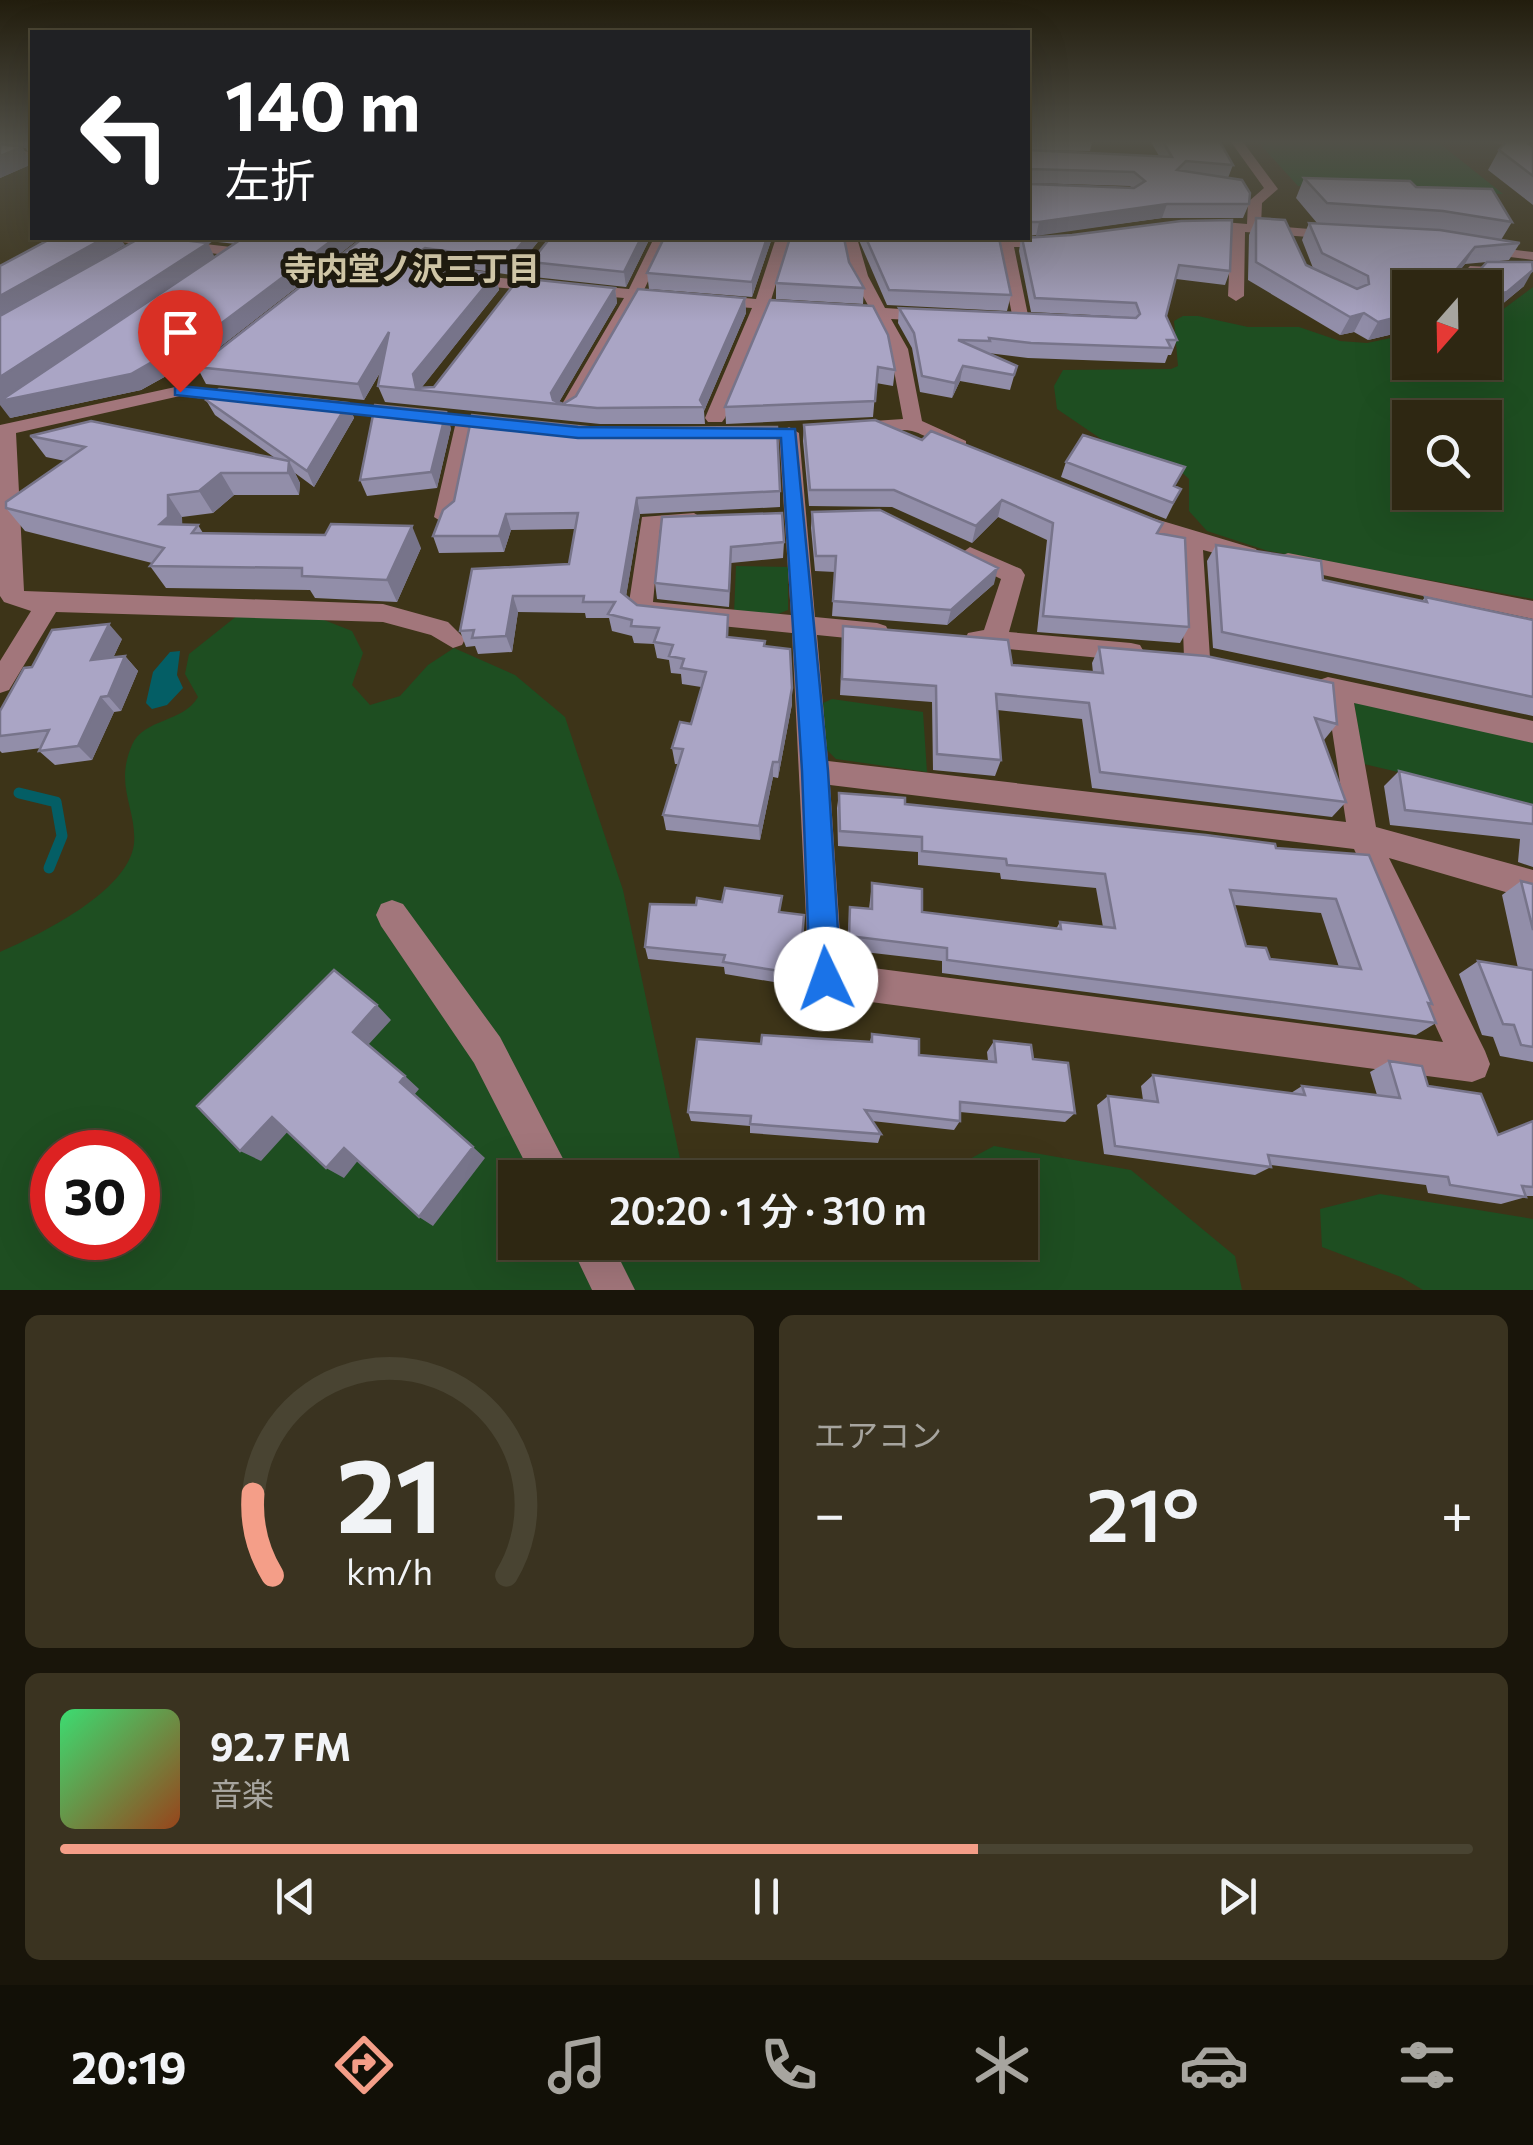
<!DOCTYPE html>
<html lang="ja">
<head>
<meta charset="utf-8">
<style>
  :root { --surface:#2e2712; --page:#3a3320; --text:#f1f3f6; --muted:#a7a59f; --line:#494432; --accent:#f49e88 }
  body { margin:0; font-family:Commissioner,"Noto Sans JP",sans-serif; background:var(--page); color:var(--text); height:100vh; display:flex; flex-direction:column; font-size:38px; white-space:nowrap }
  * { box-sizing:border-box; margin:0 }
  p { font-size:32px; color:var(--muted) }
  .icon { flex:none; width:55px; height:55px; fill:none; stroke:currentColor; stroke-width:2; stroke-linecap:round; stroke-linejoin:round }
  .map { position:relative; height:1290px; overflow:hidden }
  .panel { display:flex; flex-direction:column; gap:25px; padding:25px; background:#19150a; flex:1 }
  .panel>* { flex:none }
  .hud { position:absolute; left:30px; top:30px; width:1000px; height:210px; border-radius:0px; box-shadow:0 10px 40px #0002,0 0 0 2px var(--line); background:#202124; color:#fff; overflow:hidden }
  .needle { width:65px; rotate:200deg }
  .fabs { position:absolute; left:1392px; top:270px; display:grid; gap:20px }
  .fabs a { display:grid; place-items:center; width:110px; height:110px; border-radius:0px; background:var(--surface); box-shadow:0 10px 40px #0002,0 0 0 2px var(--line); font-size:50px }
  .speed { position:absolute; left:30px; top:1130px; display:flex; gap:20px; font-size:50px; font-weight:700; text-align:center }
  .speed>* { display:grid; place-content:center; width:130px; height:130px; border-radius:50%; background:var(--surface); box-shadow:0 10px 40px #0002,0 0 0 2px var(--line); line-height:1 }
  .speed .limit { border:15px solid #d22; background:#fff; color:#111 }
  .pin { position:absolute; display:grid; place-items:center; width:85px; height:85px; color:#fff; margin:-102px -42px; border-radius:50% 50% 50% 0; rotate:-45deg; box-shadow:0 0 10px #0007 }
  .pin .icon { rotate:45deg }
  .me { position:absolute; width:110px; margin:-55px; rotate:357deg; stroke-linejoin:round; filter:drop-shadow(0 0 8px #0008) }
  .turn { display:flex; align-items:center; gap:35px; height:210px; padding:0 30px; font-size:45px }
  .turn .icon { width:130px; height:130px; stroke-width:2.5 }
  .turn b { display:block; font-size:70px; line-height:85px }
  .big { font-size:75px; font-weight:600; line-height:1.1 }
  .panel .widget { flex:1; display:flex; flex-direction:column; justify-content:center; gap:15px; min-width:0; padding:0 35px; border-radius:15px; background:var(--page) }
  .panel .dial { align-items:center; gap:0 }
  .dial svg { height:260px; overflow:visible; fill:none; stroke:var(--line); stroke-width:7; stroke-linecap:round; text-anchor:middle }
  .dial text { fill:var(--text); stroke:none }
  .song { display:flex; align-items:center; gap:30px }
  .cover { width:120px; height:120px; border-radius:15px; background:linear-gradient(135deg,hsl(140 70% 55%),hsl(20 70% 35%)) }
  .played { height:10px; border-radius:5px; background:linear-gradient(90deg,var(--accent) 65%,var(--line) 65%) }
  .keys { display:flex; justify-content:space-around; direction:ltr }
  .heat { display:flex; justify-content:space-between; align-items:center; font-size:55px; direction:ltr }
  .panel .tiles { flex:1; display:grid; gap:25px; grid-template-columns:1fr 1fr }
  .widget:last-child { grid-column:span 2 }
  .trip { position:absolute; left:498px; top:1160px; width:540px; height:100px; border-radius:0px; background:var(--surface); box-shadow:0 10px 40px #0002,0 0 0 2px var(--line); font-weight:600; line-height:100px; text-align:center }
  .tabs { display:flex; height:160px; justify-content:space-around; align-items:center; background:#121007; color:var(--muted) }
  .tabs .icon { width:70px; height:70px }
  .tabs .selected { color:var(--accent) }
  .tabs b { font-size:45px; color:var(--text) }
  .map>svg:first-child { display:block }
  .green { fill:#1e4e21; fill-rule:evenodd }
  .water { fill:#045e65 }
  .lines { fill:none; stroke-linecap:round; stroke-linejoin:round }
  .stream { stroke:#045e65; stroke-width:11 }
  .minor { fill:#a2767b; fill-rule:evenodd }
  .wall { fill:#928ea9; fill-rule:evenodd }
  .shaded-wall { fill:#77748a }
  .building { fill:#aaa5c5; stroke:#77748a; stroke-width:2.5; fill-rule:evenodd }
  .route { fill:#1a73e8; stroke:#114b97; stroke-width:2.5 }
  .labels { text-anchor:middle; stroke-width:10; stroke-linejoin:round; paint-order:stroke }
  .far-neighbourhood-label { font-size:32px; font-weight:bold; fill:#d4caaa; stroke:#201c10 }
</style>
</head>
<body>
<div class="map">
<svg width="1533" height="1290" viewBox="0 0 1533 1290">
  <rect width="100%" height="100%" fill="#3d3418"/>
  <path class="green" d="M1258 142H1438L1503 194 1298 186Z
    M1533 287V599L1268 551 1207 531 1189 511V479L1176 467 1110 445 1057 409 1054 386 1063 370 1171 369 1178 366 1174 321 1183 316H1198L1248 327H1299L1340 341 1367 343 1410 334V362H1485V316L1498 313ZM1410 418H1485V492H1410Z
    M736 566 788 567V610L778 614H734Z
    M301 611 352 631 363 653 352 685 370 705 400 696 428 665 454 648 515 675 565 717 623 890 682 1168 705 1177 515 1178V1242H1020V1178L936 1177 994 1146 1131 1170 1235 1256 1242 1290H0V952C39 935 128 892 134 844 137 809 114 786 132 745 144 718 183 723 198 697L185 674 189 654 238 615ZM52 1152H138V1238H52Z
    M832 699 923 712 927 772 836 759 827 750 823 703Z
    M1354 702 1533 742V804L1364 764Z
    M1380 1194 1533 1219V1290H1423L1401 1277 1322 1247 1320 1209Z"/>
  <path class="water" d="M180 651 177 675 183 688 167 705 152 709 146 703 153 672 170 652Z"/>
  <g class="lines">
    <path class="stream" d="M19 793 56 802 62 836 49 868"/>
    <path class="minor" d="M1231 142H1243L1278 189 1262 203 1261 225 1334 231 1341 235 1334 239 1245 232 1244 296 1236 301 1228 296 1231 231 1193 224 1200 220 1247 224 1248 202 1264 188Z
      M1492 142 1533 144V152Z
      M0 149 32 152V160L0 157Z
      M114 238H153L240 248 247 252 224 267 217 263 226 255 121 242Z
      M654 238H668L644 290 674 297 666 302 639 299 576 411 567 417 560 415 558 411 624 298 467 285 459 280 467 275 629 289Z
      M776 238H790L771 300 801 302 809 307 801 312 768 309 725 418 722 422H708L705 418 752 308 711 305 703 300 711 295 756 299Z
      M843 238H857L868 276 885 308 931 311 939 316 931 321 891 319 908 349 922 421 966 441V449C946 453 931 436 912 431 892 426 865 442 848 428L858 422 903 419 890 349 874 318 846 316 838 311 846 306 869 307 852 276Z
      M920 238 1051 239 1058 243 1051 247H1014L1029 320 1021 325 1013 320 999 247H962Z
      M1483 246 1533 252V260L1478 253 1476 250Z
      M1470 266 1511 268 1519 273 1511 278 1474 276 1465 288H1449Z
      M180 386 245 392 254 398 245 404 180 396 16 433 24 591 383 604 448 622 465 639 462 645 453 648 431 635 383 622 56 612 9 690 0 693V661L31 611 4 602 0 596V425Z
      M320 400 504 419 514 425 504 431 474 428 456 517 445 524 434 517 455 426 313 410 311 406Z
      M789 427 799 433 815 617 877 623 886 626 889 632 886 638 877 641 817 635 828 761 1346 822 1327 697 1319 694 1315 687 1319 680 1328 677 1533 721V743L1354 703 1376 827 1533 870V900L1389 858 1485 1051 1490 1064 1485 1077 1472 1082 826 996 814 991 809 979 792 633 640 618 628 609 642 517 694 513 705 520 702 525 660 529 653 602 791 615 779 433ZM830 785 1354 849 1443 1042 842 964Z
      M1129 511 1256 549 1259 554 1248 562 1203 550 1210 658 1206 665H1188L1184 658 1180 544 1121 523 1118 518 1121 513Z
      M970 547 1021 569 1025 575 1009 632 1131 643 1140 645 1144 652 1140 659 1131 661 968 645 965 639 968 633 984 630 1001 579 962 560 959 555Z
      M1288 553 1533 601V619L1280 566 1277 561 1280 556Z
      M392 900 403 904 500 1037 573 1178H533L474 1063 381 926 376 915 381 904Z
      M569 1242H611L635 1290H592Z"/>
  </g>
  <path class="wall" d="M0 142H32V159L26 148H23L32 164 0 178Z
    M1028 142H1092L1090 151 1028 150 1159 156 1151 142H1220L1233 165 1228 178 1249 204 1243 218H1162L1028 236ZM1031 183 1130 186 1132 188Z
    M1533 147V205L1488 170 1499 150Z
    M1304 178 1416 187 1512 222 1501 240 1520 243 1509 260 1490 262 1524 286 1495 310 1485 312V288H1410V330L1368 340 1354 332 1340 335 1248 280 1249 235 1256 218 1306 265 1313 268 1302 240 1309 223H1317L1296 198ZM1487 262 1476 274 1459 271 1465 264Z
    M181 238H360L180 378 168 375 141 390 10 418 125 245 215 257 236 244Z
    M363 238H541L511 275 430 263 426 266 495 274 499 290 421 388 434 387 615 288 617 303 559 402 563 404 745 298 746 313 704 411 705 424H600L385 402 378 386 381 371 364 400 206 384 197 367Z
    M650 238 626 287 534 277 531 262Z
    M664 238H772L752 297 649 289 647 273Z
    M858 238H999L1011 295 1007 311 887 305Z
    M1021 238 1230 271 1225 285 1176 279 1166 316 1177 340 1171 355H1168L1165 363 1028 358 988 353 1017 366 1010 390 960 381 952 398 920 392 912 348 898 323 899 308 1132 317 1031 312 1019 251Z
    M849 262 864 288 863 304 776 299V283Z
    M770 300 895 370 893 386 876 383 873 417 726 424 725 407Z
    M206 400 348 403 354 418 314 487 295 473 300 483 299 495H234L213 513 182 517V525H198L203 533 421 548 397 602 315 598 310 590 166 588 150 566 152 563 25 531 6 508 65 461 46 457 30 436 275 458 215 415Z
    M804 425 922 440 1158 533 1189 627 1180 643 1037 632 1047 540 998 517 972 543 892 507 809 506 803 441Z
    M451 428 437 488 367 496 360 480Z
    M1066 462 1181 489 1166 519 1061 477Z
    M780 491V507L640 514 626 596 637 605 728 638 765 641V647L792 704 778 778 773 777 760 840 666 830 663 815 678 764H675L672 748 691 724 701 687 682 684 681 674 671 673 669 660 657 658 654 644 634 643 632 636 612 631 609 618H586L585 613 518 612 512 652 478 654 475 646 466 647 460 631 472 569 569 564 575 529 511 530 504 552 439 553 433 536 454 501Z
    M812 512 994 584 947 625 832 616 835 572 815 571 811 528Z
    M662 517 784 542 783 558 731 563 729 607 657 599 655 583Z
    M1216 545 1323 580 1422 601 1425 597 1533 620V716L1213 648 1207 561Z
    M843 626 1012 665 1093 673 1092 663 1099 647 1337 724 1324 740 1323 739 1346 802 1332 817 1092 788 1082 719 997 710 1001 760 995 776 933 770 932 702 840 695Z
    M122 639 113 658 125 656 138 671 121 711 114 712 92 760 55 765 39 751 41 748 2 753 0 751V711L32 667Z
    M1399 771 1533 805V867L1518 862 1520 839 1390 825 1384 786Z
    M839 793 905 804 1276 848 1369 855 1432 1004 1429 1006 1436 1023 1416 1035 942 973V961L847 950 850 907 869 909 872 883 922 912 1056 929 1060 922 1103 927 1096 888 1001 879 1000 873 918 865V852L838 846 837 808ZM1235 905 1321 913 1339 967 1270 959 1246 946Z
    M1521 881 1533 884V1062L1500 1056 1493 1037 1482 1035 1459 974 1478 961 1518 968 1502 895Z
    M781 912 804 915 798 986 725 974 724 967 648 959 645 947Z
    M872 1034 919 1055 988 1061 987 1052 994 1041 1033 1059 1075 1113 1065 1122 960 1112V1121L954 1130 872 1121 881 1134 878 1143 750 1133V1126L691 1121 688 1112 761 1044 870 1041Z
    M1389 1061 1428 1086 1498 1135 1533 1122V1196H1526V1197L1501 1204 1428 1193 1426 1185 1271 1165V1167L1255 1175 1104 1154 1097 1105 1108 1096 1143 1100 1141 1086 1153 1075 1291 1093 1302 1086 1377 1095 1370 1072Z"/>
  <path class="shaded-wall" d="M32 142V159L25 146Z
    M22 147 32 164 0 178V156Z
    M1167 204 1162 218 1036 236 1039 222Z
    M104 238H120L125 245 0 318V296Z
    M335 238H360L180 378 171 361Z
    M526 238H541L511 275 508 260Z
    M641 238H650L626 287 624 272Z
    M767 238H772L752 297V282Z
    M208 243 215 258 159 358 168 375 141 390 10 418 0 405V377Z
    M1475 247 1465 264 1446 288 1456 270Z
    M425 248 430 263 417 271 413 256Z
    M1533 270 1524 286 1495 310 1485 312V297Z
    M495 274 499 290 419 391 417 390 413 374Z
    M615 288 617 303 558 404 554 403 551 393Z
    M745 298 746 313 704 411 700 400Z
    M1364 313 1354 332 1340 335 1350 317Z
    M1410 314V330L1368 340 1378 322Z
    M389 332 394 348 364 400 358 384Z
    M963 366 960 381 952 398 955 383Z
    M348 403 354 418 314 487 307 471Z
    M446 412 451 428 437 488 431 472Z
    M289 461 300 483 299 495 288 473Z
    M221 473 234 495 213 513 199 491Z
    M168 495 182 517 183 539 160 524Z
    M637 498 640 514 624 608 621 592Z
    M1002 500 998 517 972 543 976 526Z
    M506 514 511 530 504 552 499 536Z
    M412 526 421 548 397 602 387 580Z
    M731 547V563L729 607V591Z
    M998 568 994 584 947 625 951 610Z
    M513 596 518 612 512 652 506 636Z
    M109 624 122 639 105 675 91 660Z
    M125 656 138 671 121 711 108 696Z
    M792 688V704L778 778 779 762Z
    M101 697 114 712 92 760 78 746Z
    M773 762V777L760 840 759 826Z
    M377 1005 391 1020 368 1045 353 1032Z
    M405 1076 419 1089 414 1095 400 1082Z
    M272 1117 291 1128 261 1161 240 1151Z
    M473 1147 485 1158 433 1226 419 1217Z
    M344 1148 360 1158 344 1178 326 1168Z"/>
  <path class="building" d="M1163 142H1220L1233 165 1186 161 1177 170 1242 180 1250 193 1249 204H1167L1039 222H1028V145V150L1172 157ZM1028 169 1134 172 1145 181 1134 188 1031 184Z
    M1506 142H1526L1533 147V176L1499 150Z
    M0 144 22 147 0 156Z
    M1304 178 1410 181 1416 187 1492 189 1512 222 1443 211 1327 203Z
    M1256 218 1285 220 1306 265 1357 289 1369 284 1368 276 1322 253 1309 223 1440 230 1520 243 1475 247 1456 270 1476 274 1487 262H1532L1533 270 1507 292 1485 297V288H1410V314L1378 322 1364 313 1350 317 1256 262Z
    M1232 220 1230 271 1179 265 1166 316 1177 340H1167L1171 348 1031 343 989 338 990 341 958 340 1017 366 1014 375 963 366 955 383 922 376 914 333 899 308 1136 318 1140 314 1136 303 1035 298 1022 238 1072 235 1181 221Z
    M52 238H104L0 296V266Z
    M140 238H165L208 243 0 377V316Z
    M243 238H335L171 361 159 358 131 374 0 401Z
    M363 238H526L508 260 425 248 413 256 424 265 495 274 413 374 416 388 434 387 519 278 615 288 551 393 553 400 563 404 576 396 638 289 745 298 700 400 704 407 597 408 378 386 389 332 358 384 197 367Z
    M550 238H641L624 272 531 262Z
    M664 238H767L752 282 647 273Z
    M790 238H844L849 262 864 288 776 283Z
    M866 238H999L1011 295 889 290Z
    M770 300 873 306 888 335 895 370 878 367 875 401 725 407Z
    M219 389 348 403 307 471 206 400Z
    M375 405 446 412 431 472 360 480Z
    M472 415 597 428 777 427 780 491 637 498 621 592 637 605 728 615 727 637 765 641 764 646 790 649 792 688 779 762H773L759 826 663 815 683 749 672 748 680 722 691 724 706 672 681 668 684 659 669 656 673 645 654 642 659 628 631 626 632 620 608 614 615 602H583L584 596H513L506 636 472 638 474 630 460 631 472 569 569 564 578 513 506 514 499 536H433L443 510 454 501Z
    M875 420 922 440 931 431 1163 523 1157 533 1185 538 1189 627 1043 616 1053 523 1002 500 976 526 894 490H810L804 425Z
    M91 421 289 461 288 473H221L199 491 168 495V517L160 524 198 525 192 533 325 535 331 524 412 526 387 580 302 576V568L150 566 164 548 6 508V502L85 447 30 436Z
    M1083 435 1185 467 1174 486 1181 489 1173 503 1066 462Z
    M880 510 998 568 951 610 833 601 836 556H816L812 512Z
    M782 513 784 542 731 547 729 591 655 583 662 517Z
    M1216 545 1321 561 1323 580 1427 602 1425 597 1533 620V697L1222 632Z
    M109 624 91 660 125 656 108 696 101 697 78 746 39 751 49 730 0 736V711L24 668 32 667 52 630Z
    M843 626 1008 640 1012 665 1103 673 1099 647 1206 656 1333 683 1337 724 1315 718 1346 802 1100 772 1089 703 996 694 1001 760 937 754 936 686 842 679Z
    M1399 771 1533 805V824L1405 810Z
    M839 793 905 798V804L1206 835 1275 844 1276 848 1369 855 1432 1004 1428 1003 1436 1023 947 960V948L849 936 850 907 872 909V883L922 889V912L1061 929 1060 922 1115 928 1105 874 1007 865 1006 859 922 851V837L840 831ZM1230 890 1336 899 1361 969 1270 959 1266 948 1246 946Z
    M1521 881 1533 884V930Z
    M725 888 782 896 779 912 804 915 799 974 723 962 725 955 645 947 650 904 696 905 697 898 722 902Z
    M1478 961 1533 970V1047L1521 1045 1514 1025 1503 1024Z
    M334 970 377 1005 353 1032 405 1076 400 1082 473 1147 419 1217 344 1148 326 1168 272 1117 240 1151 197 1106Z
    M872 1034 919 1039V1055L996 1062 994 1041 1031 1045 1033 1059 1068 1063 1075 1113 960 1102V1121L865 1110 881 1134 750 1124 751 1116 688 1112 697 1039 761 1044 762 1035 872 1042Z
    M1389 1061 1422 1066 1428 1086 1481 1094 1498 1135 1533 1121V1187L1522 1186 1526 1197 1450 1185 1448 1177 1268 1155 1271 1167 1115 1146 1108 1096 1158 1102 1153 1075 1305 1095 1302 1086 1400 1098Z"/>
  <linearGradient id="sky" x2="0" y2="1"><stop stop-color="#221d0d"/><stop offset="0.44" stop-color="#515048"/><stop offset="1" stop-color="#515048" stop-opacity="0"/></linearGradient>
  <rect width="1533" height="322" fill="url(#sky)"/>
  <path class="route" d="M180 386 578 427 795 429 828 771 841 979 837 990 826 994 815 990 810 979 802 771 781 438H578L175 395V388Z"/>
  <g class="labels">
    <g class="far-neighbourhood-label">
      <text x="412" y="280">寺内堂ノ沢三丁目</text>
    </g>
  </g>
</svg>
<div class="fabs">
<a><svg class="needle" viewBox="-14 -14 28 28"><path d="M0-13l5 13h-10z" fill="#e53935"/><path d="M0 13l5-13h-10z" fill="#a7a59f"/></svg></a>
<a><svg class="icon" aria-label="search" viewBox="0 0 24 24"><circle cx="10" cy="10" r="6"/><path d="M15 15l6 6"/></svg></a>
</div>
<div class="speed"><div class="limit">30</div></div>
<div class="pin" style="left:180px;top:392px;background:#d93025"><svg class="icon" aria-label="arrive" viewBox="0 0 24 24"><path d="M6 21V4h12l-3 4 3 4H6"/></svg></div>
<svg class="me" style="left:826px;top:979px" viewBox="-20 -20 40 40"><circle r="19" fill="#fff"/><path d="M0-13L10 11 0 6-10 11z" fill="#1a73e8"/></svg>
<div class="trip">20:20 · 1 分 · 310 m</div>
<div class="hud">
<div class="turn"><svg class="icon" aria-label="left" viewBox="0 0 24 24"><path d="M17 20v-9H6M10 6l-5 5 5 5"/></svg><div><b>140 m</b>左折</div></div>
</div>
</div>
<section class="panel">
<div class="tiles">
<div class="widget dial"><svg viewBox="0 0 100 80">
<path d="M14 69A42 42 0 1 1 86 69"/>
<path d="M14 69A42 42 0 0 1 8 44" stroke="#f49e88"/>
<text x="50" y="56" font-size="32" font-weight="700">21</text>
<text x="50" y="72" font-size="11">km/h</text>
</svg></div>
<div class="widget"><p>エアコン</p>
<div class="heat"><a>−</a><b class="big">21°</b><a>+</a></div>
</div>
<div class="widget">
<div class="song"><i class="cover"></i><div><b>92.7 FM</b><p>音楽</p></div></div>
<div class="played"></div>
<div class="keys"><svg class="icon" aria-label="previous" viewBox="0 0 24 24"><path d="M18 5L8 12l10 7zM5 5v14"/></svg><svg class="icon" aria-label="pause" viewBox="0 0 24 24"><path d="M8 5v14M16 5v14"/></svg><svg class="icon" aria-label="next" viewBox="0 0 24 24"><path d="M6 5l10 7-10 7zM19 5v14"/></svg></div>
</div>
</div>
</section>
<nav class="tabs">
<b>20:19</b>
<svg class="icon selected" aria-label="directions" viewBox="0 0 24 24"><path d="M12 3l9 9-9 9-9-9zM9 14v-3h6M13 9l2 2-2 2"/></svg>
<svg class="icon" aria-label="music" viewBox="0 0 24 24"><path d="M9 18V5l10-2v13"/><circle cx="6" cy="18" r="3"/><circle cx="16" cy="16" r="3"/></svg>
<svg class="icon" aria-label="phone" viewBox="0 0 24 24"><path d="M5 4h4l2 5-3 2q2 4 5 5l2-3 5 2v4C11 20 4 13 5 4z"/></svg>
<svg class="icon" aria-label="climate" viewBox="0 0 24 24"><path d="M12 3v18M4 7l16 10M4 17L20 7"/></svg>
<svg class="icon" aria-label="car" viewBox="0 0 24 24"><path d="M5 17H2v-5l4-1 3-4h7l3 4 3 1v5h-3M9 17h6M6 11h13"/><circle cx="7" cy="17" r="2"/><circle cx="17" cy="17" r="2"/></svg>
<svg class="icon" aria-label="filters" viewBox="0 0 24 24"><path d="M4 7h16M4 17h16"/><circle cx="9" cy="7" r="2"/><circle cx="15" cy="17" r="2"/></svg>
</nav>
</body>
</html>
